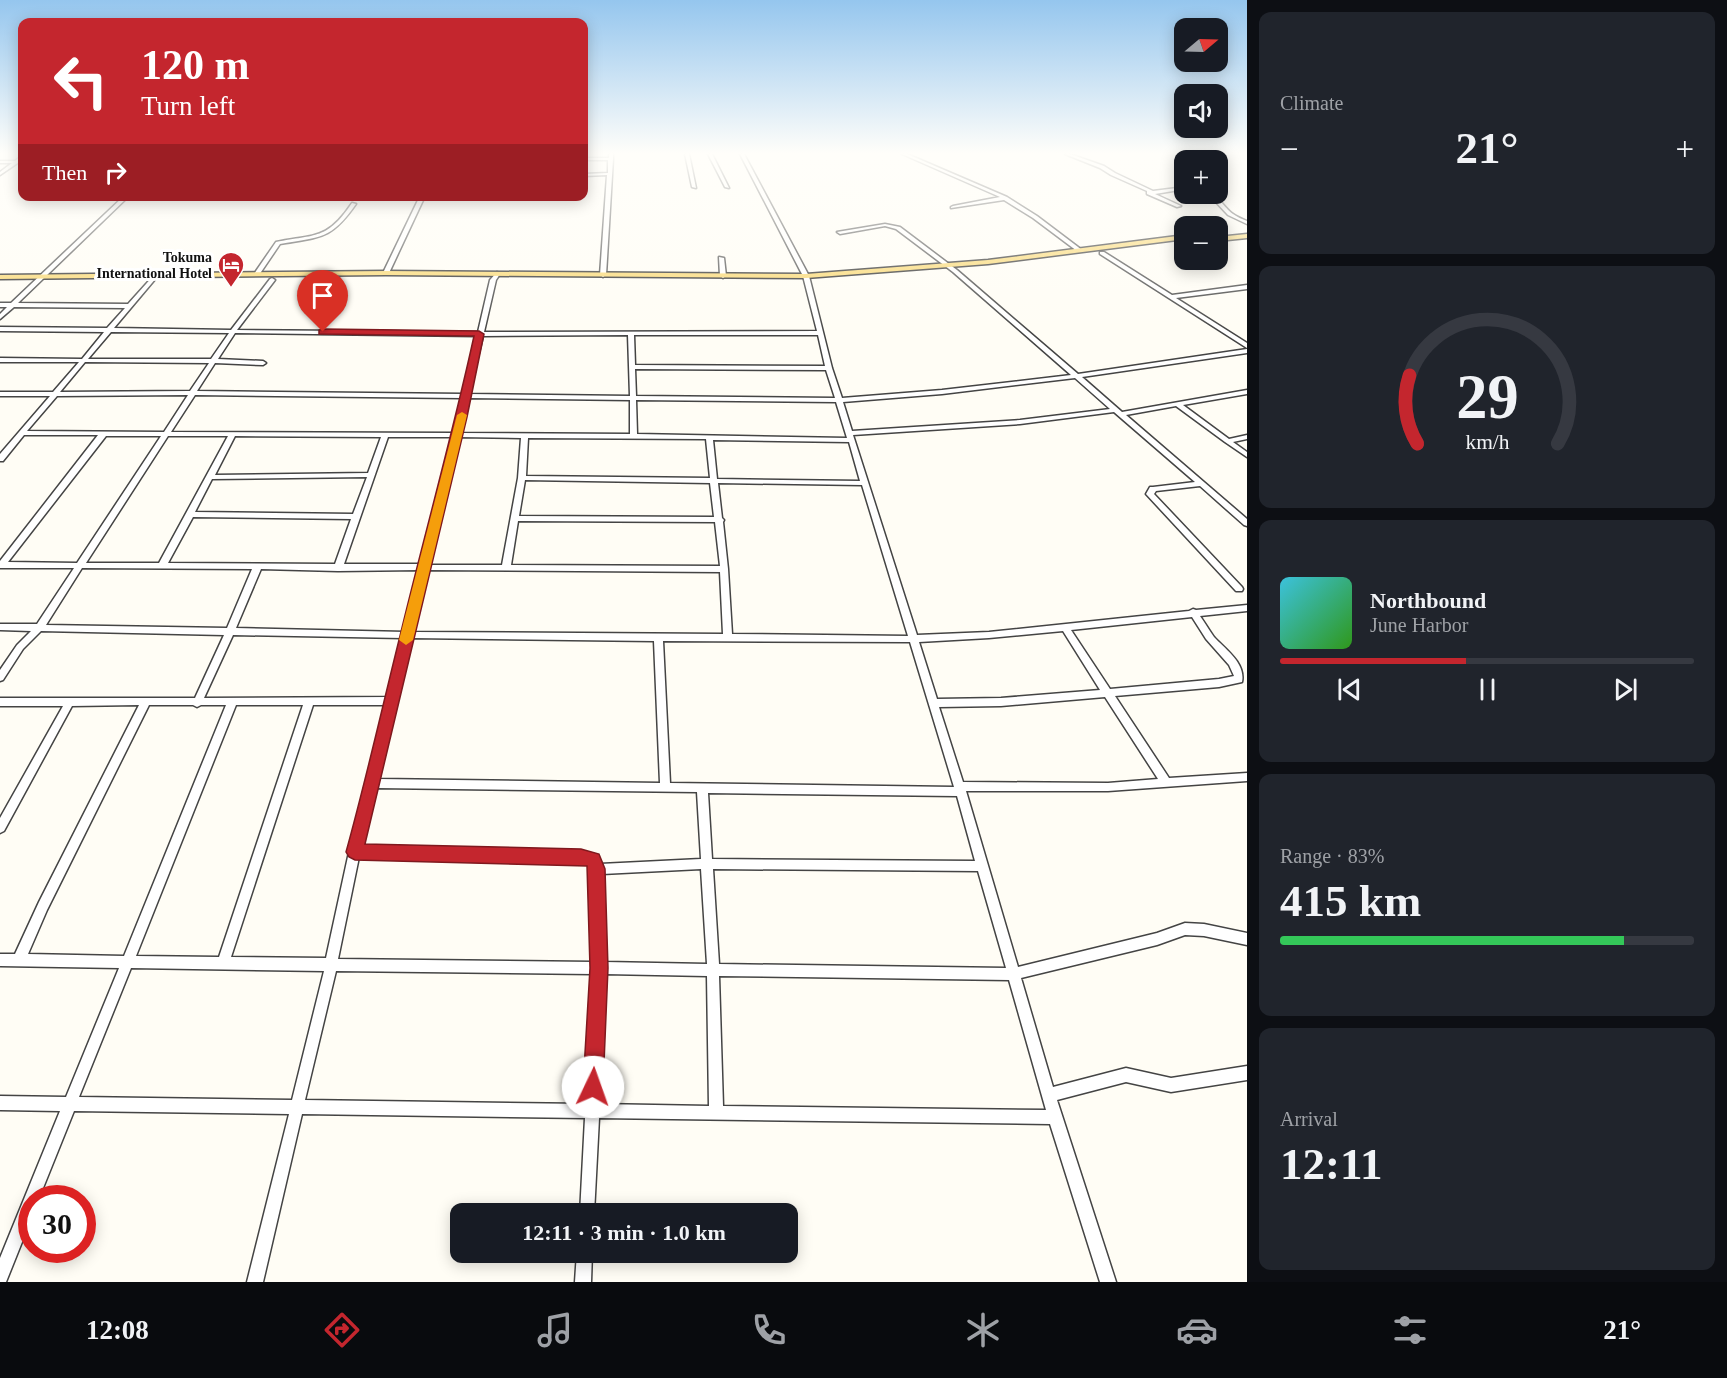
<!DOCTYPE html>
<html lang="en">
<head>
<meta charset="utf-8">
<style>
  :root { --surface:#171b24; --page:#20242c; --text:#f1f3f6; --muted:#9ea1a6; --line:#363941; --accent:#c4262e }
  body { margin:0; font-family:Georgia,serif; background:var(--page); color:var(--text); height:100vh; display:flex; flex-direction:column; font-size:22px; white-space:nowrap }
  * { box-sizing:border-box; margin:0 }
  p { font-size:20px; color:var(--muted) }
  .icon { flex:none; width:33px; height:33px; fill:none; stroke:currentColor; stroke-width:2; stroke-linecap:round; stroke-linejoin:round }
  .map { position:relative; flex:1; overflow:hidden }
  .details { display:flex; flex-direction:column; gap:12px; padding:12px; background:#0d0f14; width:480px }
  .details>* { flex:none }
  .banner { position:absolute; left:18px; top:18px; width:570px; height:183px; border-radius:12px; box-shadow:0 3px 15px #0003; background:#c4262e; color:#fff; overflow:hidden }
  .needle { width:39px; rotate:71deg }
  .controls { position:absolute; left:1174px; top:18px; display:grid; gap:12px }
  .controls a { display:grid; place-items:center; width:54px; height:54px; border-radius:12px; background:var(--surface); box-shadow:0 3px 15px #0003; font-size:30px }
  .speed { position:absolute; left:18px; top:1185px; display:flex; gap:12px; font-size:30px; font-weight:700; text-align:center }
  .speed>* { display:grid; place-content:center; width:78px; height:78px; border-radius:50%; background:var(--surface); box-shadow:0 3px 15px #0003; line-height:1 }
  .speed .limit { border:9px solid #d22; background:#fff; color:#111 }
  .pin { position:absolute; display:grid; place-items:center; width:51px; height:51px; color:#fff; margin:-62px -26px; border-radius:50% 50% 50% 0; rotate:-45deg; box-shadow:0 0 6px #0007 }
  .pin .icon { rotate:45deg }
  .me { position:absolute; width:66px; margin:-33px; rotate:3deg; stroke-linejoin:round; filter:drop-shadow(0 0 4px #0008) }
  .turn { display:flex; align-items:center; gap:21px; height:126px; padding:0 24px; font-size:27px }
  .turn .icon { width:78px; height:78px; stroke-width:2.5 }
  .turn b { display:block; font-size:42px; line-height:51px }
  .then { display:flex; align-items:center; height:57px; padding:0 24px; background:#0003; gap:12px; font-size:22px }
  .big { font-size:45px; font-weight:800; line-height:1.1 }
  .details .card { flex:1; display:flex; flex-direction:column; justify-content:center; gap:9px; min-width:0; padding:0 21px; border-radius:12px; background:var(--page) }
  .details .dial { align-items:center; gap:0 }
  .dial svg { height:156px; overflow:visible; fill:none; stroke:var(--line); stroke-width:7; stroke-linecap:round; text-anchor:middle }
  .dial text { fill:var(--text); stroke:none }
  .song { display:flex; align-items:center; gap:18px }
  .cover { width:72px; height:72px; border-radius:9px; background:linear-gradient(135deg,hsl(190 70% 55%),hsl(110 70% 35%)) }
  .played { height:6px; border-radius:3px; background:linear-gradient(90deg,var(--accent) 45%,var(--line) 45%) }
  .keys { display:flex; justify-content:space-around; direction:ltr }
  .heat { display:flex; justify-content:space-between; align-items:center; font-size:33px; direction:ltr }
  .charge { height:9px; border-radius:4px; background:linear-gradient(90deg,#34c759 83%,var(--line) 0) }
  .trip { position:absolute; left:450px; top:1203px; width:348px; height:60px; border-radius:12px; background:var(--surface); box-shadow:0 3px 15px #0003; font-weight:800; line-height:60px; text-align:center }
  .tabs { display:flex; height:96px; justify-content:space-around; align-items:center; background:#090b0e; color:var(--muted) }
  .tabs .icon { width:42px; height:42px }
  .tabs .active { color:var(--accent) }
  .tabs b { font-size:27px; color:var(--text) }
  main { display:flex; flex:1; min-height:0 }
  .map>svg:first-child { display:block }
  .lines { fill:none; stroke-linecap:round; stroke-linejoin:round }
  .minor-casing { stroke:#444; stroke-width:3 }
  .major-casing { stroke:#222; stroke-width:3 }
  .minor { fill:#fff; fill-rule:evenodd }
  .major { fill:#f9d66b; fill-rule:evenodd }
  .route { fill:#c4262e; stroke:#7f191e; stroke-width:1.5 }
  .slow { fill:#f59e0b }
  .labels { text-anchor:middle; stroke-width:6; stroke-linejoin:round; paint-order:stroke }
  .far-poi-label { font-size:14px; font-weight:bold; fill:#111; stroke:#fff; text-anchor:end }
</style>
</head>
<body>
<main>
<div class="map">
<svg width="1247" height="1282" viewBox="0 0 1247 1282">
  <rect width="100%" height="100%" fill="#fffdf5"/>
  <g class="lines">
    <g class="minor-casing">
      <path id="minor" d="M609 154H613V159L606 275 603 277 600 275 607 175 584 176V174L608 173V160H584V158H609Z
        M685 154H689L696 188 692 187Z
        M708 154H712L729 188 725 187Z
        M740 154H744L809 276 832 368 842 398 942 390 1071 375 953 272 896 229 885 226 840 234 837 232 885 224 900 227 957 270 1078 374 1247 349V353L1082 377 1122 412 1247 390V394L1183 405 1229 439 1247 435V439L1233 442 1247 452V457L1225 442 1176 406 1126 415 1247 519V526L1244 525 1200 486 1156 491 1154 494 1242 587 1243 589 1242 591H1236L1146 494 1150 487H1153L1195 482 1114 412 1020 424 853 435 917 635 989 632 1189 611 1193 609 1196 610 1247 605V611L1200 616C1205 623 1209 630 1214 637 1225 649 1246 663 1242 682L1219 687 1115 696 1169 778 1247 773V781L1108 791H966L1018 967 1157 933 1185 923 1204 924 1247 933V945L1204 936 1185 935 1157 945 1021 978 1053 1087 1126 1068 1171 1078 1247 1066V1080L1171 1092 1126 1082 1057 1100 1116 1282H1100L1050 1124 599 1118 594 1214H580L585 1118 302 1114 263 1282H247L289 1114 74 1111 39 1198H32V1217L6 1282H0V1258L60 1111 0 1110V1096L66 1097 119 968 0 966V954H15L39 902 139 705 72 706 4 831 0 833V818L63 706H0V698H195L224 635 41 631 23 649 3 680 0 681V670L17 645 31 631 0 630V624H37L74 568H0V561L98 435H24L3 461H0V454L50 396H0V392H53L79 362H0V358L82 359 104 332 0 331V327L107 328 125 308 14 307 0 319V314L7 307H0V303H11L124 196H129L18 303 128 304 155 274 158 276 157 277 114 328 231 330 270 279 272 278 275 280 237 330 478 332 490 280 497 272 500 274 496 280 484 332 817 331 803 276ZM111 332 229 333 211 359H88ZM235 333 477 336 463 394 197 391 215 363 263 365 266 363 263 361 218 359ZM628 335 630 396 469 394 483 336ZM634 335H818L825 366 635 365ZM85 362 209 363 190 391 60 392ZM635 369 826 370 835 398 636 396ZM1075 378 1110 409 1020 420 852 431 843 402 942 394ZM188 395 164 432 27 431 57 396ZM195 395 462 398 453 433 171 432ZM468 398 630 400V434L460 433ZM636 400 836 402 847 438 637 434ZM106 436H161L77 563 8 562ZM168 436H228L159 563H86ZM235 436 381 437 368 473 215 475ZM388 437H452L421 564H344ZM459 437 521 438 518 478 502 565H429ZM528 438 706 439 710 478 526 476ZM713 440 849 442 860 481 717 479ZM367 477 353 514 195 512 212 479ZM525 480 710 483 714 517 519 516ZM718 483 862 485 908 636 732 634 728 569 723 522 724 520 722 518ZM193 517 351 519 335 564 168 563ZM518 521 715 522 720 566 511 565ZM82 568 252 569 227 628 46 625ZM261 569 338 571 420 570 405 632 236 628ZM428 570 720 572 723 634 414 632ZM1192 617 1206 639 1229 665 1234 676 1219 679 1110 689 1071 630ZM1063 631 1100 690 1001 698 937 699 919 642 989 638ZM233 635 403 638 389 697 204 698ZM412 638 654 641 660 783 379 779ZM663 641 910 642 954 787 670 783ZM1105 697 1158 779 1108 783 963 782 939 707 1001 706ZM149 705H193L197 707 201 705H226L124 956 28 954 47 910ZM236 705H303L219 957 136 956ZM313 705H387L349 852 326 958 231 957ZM377 788 697 792 701 859 600 864 597 856 581 851 362 847ZM708 793 957 796 975 861 712 859ZM359 857 581 861 589 864 590 869 593 962 338 959ZM701 869 707 964 605 962 602 874ZM713 869 978 871 1006 968 719 964ZM131 968 324 971 292 1100 79 1097ZM336 971 593 974 586 1104 305 1100ZM605 974 707 976 709 1106 599 1104ZM719 976 1009 980 1046 1110 723 1106Z
        M902 154H907L1007 197 1037 216 1082 250 1077 251 1033 218 1004 200 951 208V207L953 206 1000 197Z
        M1065 154H1070L1104 166 1115 173 1153 191 1185 187V189L1155 194 1181 206 1177 207 1147 194V191L1111 175 1100 168Z
        M20 157H22V160L0 175V172L12 163H0V161H15Z
        M1205 194C1218 193 1223 207 1233 214 1237 217 1242 219 1247 221V224L1228 215 1212 198Z
        M420 196H425L389 273 384 274 383 273Z
        M352 203 356 204C331 240 320 237 280 244L259 275H255L254 274 276 242C316 234 327 240 352 203Z
        M1100 252H1104L1172 295 1247 285V289L1176 298 1247 343V348L1100 254Z
        M719 257 724 258 726 276 723 278 720 276Z
        M577 1252H592L591 1282H575Z"/>
    </g>
    <g class="major-casing">
      <path id="major" d="M1247 234V238L1218 241V237Z
        M1185 235V239L988 264 806 278 386 275 0 279V275L386 271 806 274 988 260Z"/>
    </g>
    <use href="#minor" class="minor"/>
    <use href="#major" class="major"/>
  </g>
  <linearGradient id="sky" x2="0" y2="1"><stop stop-color="#95c6ee"/><stop offset="0.46" stop-color="#fffefa"/><stop offset="1" stop-color="#fffefa" stop-opacity="0"/></linearGradient>
  <rect width="1247" height="333" fill="url(#sky)"/>
  <path class="route" d="M323 329 479 331 484 334 467 417 365 844 581 849 599 854 605 869 608 968 603 1087 600 1095 593 1097 586 1095 583 1087 590 968 587 866 355 860 349 857 346 852C366 780 382 708 400 636 424 536 452 437 474 336L319 334V330Z"/>
  <path class="slow" d="M462 412 467 415 413 640 406 645 399 640 457 415Z"/>
  <defs>
    <g id="hotel-pin" transform="scale(1.35)"><path d="M0 17L-7.5 6A9.5 9.5 0 1 1 7.5 6Z" fill="#c4262e" stroke="#fff"/><path d="M-6-4.5h1.5V1H6V5H4.5V3h-9V5H-6ZM-4 0a1.8 1.8 0 1 1 3.6 0ZM.5 0V-2.5h3Q6-2.5 6 0Z" fill="#fff"/></g>
  </defs>
  <g fill-rule="evenodd">
    <use href="#hotel-pin" x="231" y="265"/>
  </g>
  <g class="labels">
    <g class="far-poi-label">
      <text x="212" y="262">Tokuma<tspan x="212" dy="16">International Hotel</tspan></text>
    </g>
  </g>
</svg>
<div class="controls">
<a><svg class="needle" viewBox="-14 -14 28 28"><path d="M0-13l5 13h-10z" fill="#e53935"/><path d="M0 13l5-13h-10z" fill="#9ea1a6"/></svg></a>
<a><svg class="icon" aria-label="sound" viewBox="0 0 24 24"><path d="M4 9h4l5-4v14l-5-4H4zM17 9q2 3 0 6"/></svg></a>
<a>+</a>
<a>−</a>
</div>
<div class="speed"><div class="limit">30</div></div>
<div class="pin" style="left:323px;top:332px;background:#d93025"><svg class="icon" aria-label="arrive" viewBox="0 0 24 24"><path d="M6 21V4h12l-3 4 3 4H6"/></svg></div>
<svg class="me" style="left:593px;top:1087px" viewBox="-20 -20 40 40"><circle r="19" fill="#fff"/><path d="M0-13L10 11 0 6-10 11z" fill="#c4262e"/></svg>
<div class="trip">12:11 · 3 min · 1.0 km</div>
<div class="banner">
<div class="turn"><svg class="icon" aria-label="left" viewBox="0 0 24 24"><path d="M17 20v-9H6M10 6l-5 5 5 5"/></svg><div><b>120 m</b>Turn left</div></div>
<div class="then">Then<svg class="icon" aria-label="right" viewBox="0 0 24 24"><path d="M7 20v-9h11M14 6l5 5-5 5"/></svg></div>
</div>
</div>
<section class="details">
<div class="card"><p>Climate</p>
<div class="heat"><a>−</a><b class="big">21°</b><a>+</a></div>
</div>
<div class="card dial"><svg viewBox="0 0 100 80">
<path d="M14 69A42 42 0 1 1 86 69"/>
<path d="M14 69A42 42 0 0 1 10 34" stroke="#c4262e"/>
<text x="50" y="56" font-size="32" font-weight="700">29</text>
<text x="50" y="72" font-size="11">km/h</text>
</svg></div>
<div class="card">
<div class="song"><i class="cover"></i><div><b>Northbound</b><p>June Harbor</p></div></div>
<div class="played"></div>
<div class="keys"><svg class="icon" aria-label="previous" viewBox="0 0 24 24"><path d="M18 5L8 12l10 7zM5 5v14"/></svg><svg class="icon" aria-label="pause" viewBox="0 0 24 24"><path d="M8 5v14M16 5v14"/></svg><svg class="icon" aria-label="next" viewBox="0 0 24 24"><path d="M6 5l10 7-10 7zM19 5v14"/></svg></div>
</div>
<div class="card"><p>Range · 83%</p><b class="big">415 km</b><div class="charge"></div></div>
<div class="card"><p>Arrival</p><b class="big">12:11</b></div>
</section>
</main>
<nav class="tabs">
<b>12:08</b>
<svg class="icon active" aria-label="directions" viewBox="0 0 24 24"><path d="M12 3l9 9-9 9-9-9zM9 14v-3h6M13 9l2 2-2 2"/></svg>
<svg class="icon" aria-label="music" viewBox="0 0 24 24"><path d="M9 18V5l10-2v13"/><circle cx="6" cy="18" r="3"/><circle cx="16" cy="16" r="3"/></svg>
<svg class="icon" aria-label="phone" viewBox="0 0 24 24"><path d="M5 4h4l2 5-3 2q2 4 5 5l2-3 5 2v4C11 20 4 13 5 4z"/></svg>
<svg class="icon" aria-label="climate" viewBox="0 0 24 24"><path d="M12 3v18M4 7l16 10M4 17L20 7"/></svg>
<svg class="icon" aria-label="car" viewBox="0 0 24 24"><path d="M5 17H2v-5l4-1 3-4h7l3 4 3 1v5h-3M9 17h6M6 11h13"/><circle cx="7" cy="17" r="2"/><circle cx="17" cy="17" r="2"/></svg>
<svg class="icon" aria-label="filters" viewBox="0 0 24 24"><path d="M4 7h16M4 17h16"/><circle cx="9" cy="7" r="2"/><circle cx="15" cy="17" r="2"/></svg>
<b>21°</b>
</nav>
</body>
</html>
